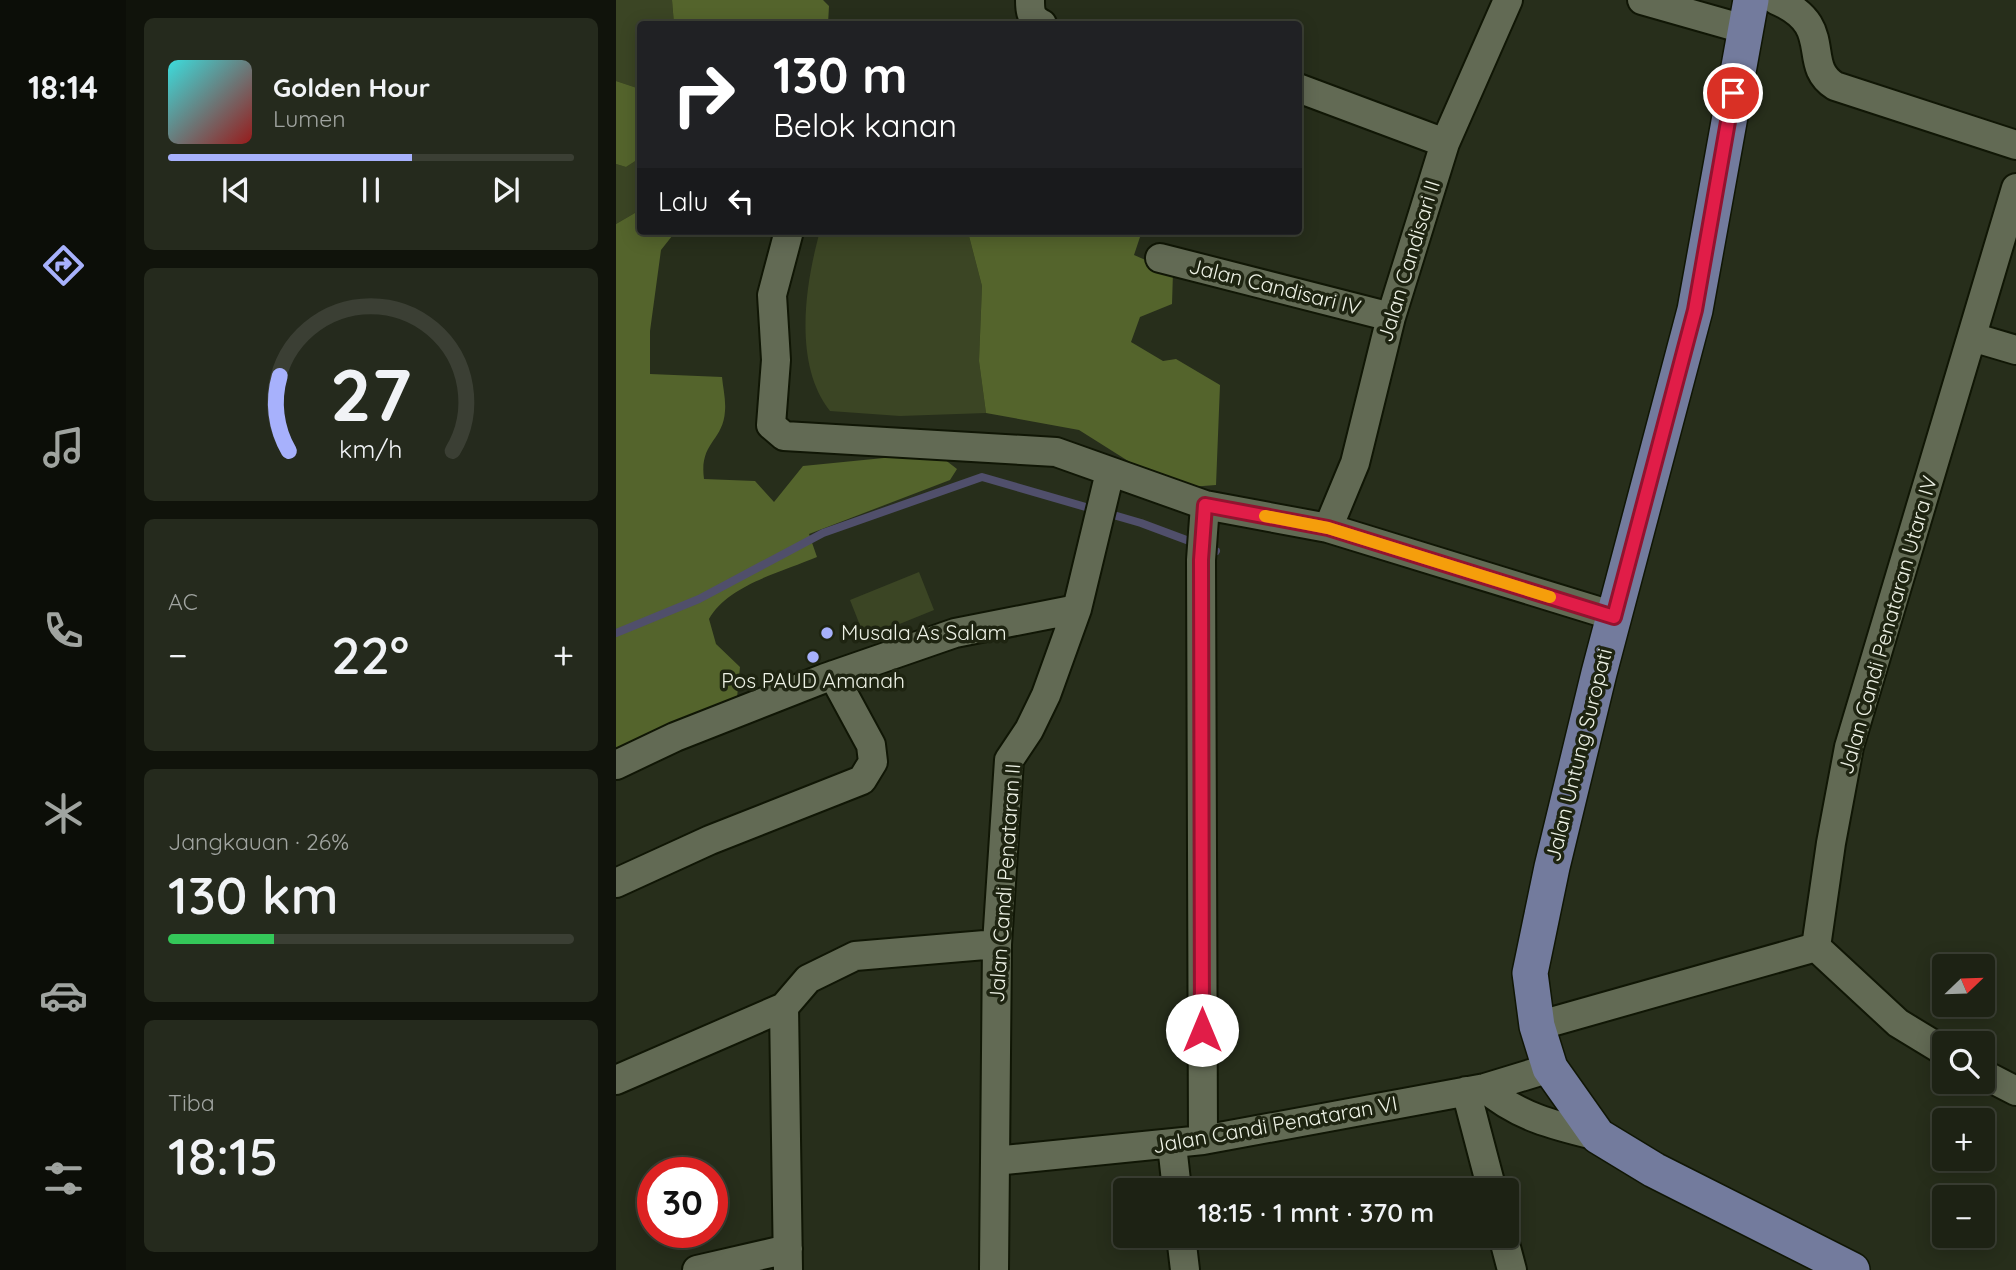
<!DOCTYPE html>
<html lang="id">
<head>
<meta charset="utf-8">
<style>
  :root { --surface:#1d2214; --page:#252a1d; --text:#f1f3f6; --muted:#a0a4a0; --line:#3b3f34; --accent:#a7b1fc }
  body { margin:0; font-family:Quicksand,sans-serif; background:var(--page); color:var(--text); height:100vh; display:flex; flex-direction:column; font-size:26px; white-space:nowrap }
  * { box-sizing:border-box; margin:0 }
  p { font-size:23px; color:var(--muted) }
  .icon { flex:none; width:38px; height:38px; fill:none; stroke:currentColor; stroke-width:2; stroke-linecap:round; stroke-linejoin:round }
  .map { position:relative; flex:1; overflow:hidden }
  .sheet { display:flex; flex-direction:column; gap:18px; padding:18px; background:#10130b; width:490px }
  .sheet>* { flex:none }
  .top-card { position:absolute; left:21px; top:21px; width:665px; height:214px; border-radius:7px; box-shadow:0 4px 18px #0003,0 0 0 2px var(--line); background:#202124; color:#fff; overflow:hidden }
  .needle { width:46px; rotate:67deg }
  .buttons { position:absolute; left:1316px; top:954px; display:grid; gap:14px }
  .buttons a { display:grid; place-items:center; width:63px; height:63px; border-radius:7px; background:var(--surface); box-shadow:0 4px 18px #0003,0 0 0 2px var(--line); font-size:35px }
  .speed { position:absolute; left:21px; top:1157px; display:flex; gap:14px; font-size:35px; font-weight:700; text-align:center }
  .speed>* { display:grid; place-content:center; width:91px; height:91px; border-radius:50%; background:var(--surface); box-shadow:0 4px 18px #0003,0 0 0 2px var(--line); line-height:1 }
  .speed .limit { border:10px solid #d22; background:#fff; color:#111 }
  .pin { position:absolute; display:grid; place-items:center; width:60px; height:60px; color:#fff; margin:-30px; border:4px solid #fff; border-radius:50%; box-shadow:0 2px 7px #0007 }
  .me { position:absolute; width:77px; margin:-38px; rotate:0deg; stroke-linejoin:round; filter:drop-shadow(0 0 5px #0008) }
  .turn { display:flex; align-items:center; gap:24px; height:147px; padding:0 21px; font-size:32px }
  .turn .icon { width:91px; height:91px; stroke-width:2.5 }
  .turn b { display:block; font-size:49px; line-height:60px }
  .then { display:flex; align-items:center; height:66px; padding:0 21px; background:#0003; gap:14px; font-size:26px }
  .big { font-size:52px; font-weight:600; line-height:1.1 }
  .sheet .card { flex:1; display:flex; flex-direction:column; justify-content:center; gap:10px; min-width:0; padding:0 24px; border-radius:10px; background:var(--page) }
  .sheet .dial { align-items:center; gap:0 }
  .dial svg { height:182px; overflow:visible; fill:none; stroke:var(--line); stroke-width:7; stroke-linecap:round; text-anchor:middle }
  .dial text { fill:var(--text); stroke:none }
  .song { display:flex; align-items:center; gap:21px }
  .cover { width:84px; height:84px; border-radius:10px; background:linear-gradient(135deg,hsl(180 70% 55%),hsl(0 70% 35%)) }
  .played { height:7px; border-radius:4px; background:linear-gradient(90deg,var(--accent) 60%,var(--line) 60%) }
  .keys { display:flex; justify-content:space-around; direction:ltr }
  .heat { display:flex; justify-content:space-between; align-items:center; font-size:38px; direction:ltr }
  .charge { height:10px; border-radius:5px; background:linear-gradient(90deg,#34c759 26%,var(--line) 0) }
  .trip { position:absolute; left:497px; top:1178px; width:406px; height:70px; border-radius:7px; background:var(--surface); box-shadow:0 4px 18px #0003,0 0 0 2px var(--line); font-weight:600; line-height:70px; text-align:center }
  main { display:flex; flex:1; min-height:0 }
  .menu { display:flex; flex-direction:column; width:126px; justify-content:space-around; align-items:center; background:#0c0e08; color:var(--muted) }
  .menu .icon { width:49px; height:49px }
  .menu .on { color:var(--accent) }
  .menu b { font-size:32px; color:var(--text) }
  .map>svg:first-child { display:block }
  .green { fill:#3b4524 }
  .forest { fill:#54642c }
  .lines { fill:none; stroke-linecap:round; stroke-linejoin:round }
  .stream { stroke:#504f6b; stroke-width:8 }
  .minor-casing { stroke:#101605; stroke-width:32 }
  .major-casing { stroke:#101605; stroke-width:38 }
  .minor { stroke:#626a54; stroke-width:28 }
  .major { stroke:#737b9d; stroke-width:35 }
  .route-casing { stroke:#92132f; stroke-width:18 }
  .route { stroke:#e11d48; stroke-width:12 }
  .slow { stroke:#f59e0b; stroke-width:12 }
  .poi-dot { fill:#a7b1fc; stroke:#1e2411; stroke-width:2.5 }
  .labels { text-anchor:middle; stroke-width:7; stroke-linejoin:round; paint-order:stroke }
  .street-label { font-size:21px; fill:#eef2e6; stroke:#1e2411 }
  .poi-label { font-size:21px; fill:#eef2e6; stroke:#1e2411; text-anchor:start }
</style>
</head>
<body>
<main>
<nav class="menu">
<b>18:14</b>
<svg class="icon on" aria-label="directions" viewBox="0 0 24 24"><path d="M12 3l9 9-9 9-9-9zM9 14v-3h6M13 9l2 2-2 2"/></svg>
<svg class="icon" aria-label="music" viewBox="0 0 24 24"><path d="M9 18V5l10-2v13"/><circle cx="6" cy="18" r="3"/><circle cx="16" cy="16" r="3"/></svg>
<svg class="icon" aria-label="phone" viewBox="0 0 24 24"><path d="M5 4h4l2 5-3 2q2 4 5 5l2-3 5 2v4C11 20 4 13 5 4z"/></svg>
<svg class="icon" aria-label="climate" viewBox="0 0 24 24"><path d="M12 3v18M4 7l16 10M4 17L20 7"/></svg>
<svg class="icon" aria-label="car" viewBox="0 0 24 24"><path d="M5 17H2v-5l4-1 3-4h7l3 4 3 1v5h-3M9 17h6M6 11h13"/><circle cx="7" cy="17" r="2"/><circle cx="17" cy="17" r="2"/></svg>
<svg class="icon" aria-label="filters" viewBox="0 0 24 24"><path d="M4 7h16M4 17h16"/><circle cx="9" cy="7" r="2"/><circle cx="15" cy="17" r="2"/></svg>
</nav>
<section class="sheet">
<div class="card">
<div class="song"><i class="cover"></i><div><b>Golden Hour</b><p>Lumen</p></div></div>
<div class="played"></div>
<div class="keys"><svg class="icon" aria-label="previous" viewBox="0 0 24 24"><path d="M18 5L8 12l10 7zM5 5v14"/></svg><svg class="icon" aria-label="pause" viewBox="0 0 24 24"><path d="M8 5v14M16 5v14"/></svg><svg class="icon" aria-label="next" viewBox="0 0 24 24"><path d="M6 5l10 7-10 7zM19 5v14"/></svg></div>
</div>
<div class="card dial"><svg viewBox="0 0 100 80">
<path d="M14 69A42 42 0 1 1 86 69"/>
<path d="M14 69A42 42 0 0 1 10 36" stroke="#a7b1fc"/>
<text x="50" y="56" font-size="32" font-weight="700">27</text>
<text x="50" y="72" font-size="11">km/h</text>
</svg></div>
<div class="card"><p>AC</p>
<div class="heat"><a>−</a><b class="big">22°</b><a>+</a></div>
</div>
<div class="card"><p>Jangkauan · 26%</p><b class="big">130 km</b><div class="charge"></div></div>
<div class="card"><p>Tiba</p><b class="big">18:15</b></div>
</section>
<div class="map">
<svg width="1400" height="1270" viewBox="0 0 1400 1270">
  <rect width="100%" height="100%" fill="#272e1b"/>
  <path class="green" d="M0 0H56L58 24H24V89L0 81Z
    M24 158V210L0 224V164L10 167Z
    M204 231 214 234 334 231 353 236 366 286 363 361 370 413 284 416 214 411C177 364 189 285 204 231Z
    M303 572 318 610 249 638 234 600Z"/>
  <path class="forest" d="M56 0H207L213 6 212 24H58Z
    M0 81 24 89V158L10 167 0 164Z
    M24 210V231H60L45 250 34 331V374L106 377C107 388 110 400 109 411 107 442 83 442 88 479L139 481 158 502 187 466 298 455 328 459 341 469 334 480 193 534 201 557C166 572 112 585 93 619L100 644 124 667 121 698 0 749V224Z
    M334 231H526L518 255 557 272 556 304 524 317 515 342 547 361 560 359 604 385 600 485 574 487 536 476 463 430 370 413 363 361 366 286 353 236Z"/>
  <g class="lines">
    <path class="stream" d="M0 633 83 599 207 533 366 477 525 523 600 551"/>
    <g class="minor-casing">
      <path id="minor" d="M414 0C414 13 415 18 426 24
        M1026 0 1128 29
        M1160 0C1221 26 1184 64 1219 86L1400 145
        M682 88 829 143
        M173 231 156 295 160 360 155 425 168 436 440 452 589 505 712 528 998 616
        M544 258 775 317
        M1356 337 1400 350
        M712 528 739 463 775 317 829 143 892 0
        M0 765 59 737 209 678 339 633 461 609
        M0 883 94 840 246 780 257 762 255 745 217 675
        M1200 947 1215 843 1233 747 1400 188
        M1200 947 1282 1023 1328 1051
        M168 1007 172 1270
        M921 1026 1200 947
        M1367 1074 1400 1091
        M0 1080 168 1007 192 979 239 956 381 944
        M869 1088C902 1117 941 1126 982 1136
        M850 1091 876 1190
        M587 1140 585 560 589 505
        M556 1145 561 1190
        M379 1161 587 1140 869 1088 934 1068
        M565 1236 569 1270
        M887 1236 896 1270
        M81 1270 172 1249
        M378 1270 381 944 393 760 413 730 430 695 461 609 494 472"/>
    </g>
    <g class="major-casing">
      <path id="major" d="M1135 0 1079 310 983 673 936 867 914 973 921 1026 934 1068 982 1136 1038 1170 1236 1270"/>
    </g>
    <use href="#minor" class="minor"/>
    <use href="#major" class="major"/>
  </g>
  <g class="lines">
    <g class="route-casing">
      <path id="route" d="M586 1030 585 560 589 505 712 528 998 617 1079 310 1117 93"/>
    </g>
    <use href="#route" class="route"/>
    <path class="slow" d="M649 516 712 528 934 597"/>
  </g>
  <g class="poi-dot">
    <circle cx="211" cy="633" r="7"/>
    <circle cx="197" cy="657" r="7"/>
  </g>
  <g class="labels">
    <g class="street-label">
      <text transform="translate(793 261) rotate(-73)" y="7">Jalan Candisari II</text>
      <text transform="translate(659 287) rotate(14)" y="7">Jalan Candisari IV</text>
      <text transform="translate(1272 625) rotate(-74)" y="7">Jalan Candi Penataran Utara IV</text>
      <text transform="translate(963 755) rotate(-76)" y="7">Jalan Untung Suropati</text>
      <text transform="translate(389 883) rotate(-86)" y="7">Jalan Candi Penataran II</text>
      <text transform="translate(659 1125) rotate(-10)" y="7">Jalan Candi Penataran VI</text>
    </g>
    <g class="poi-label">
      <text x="225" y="640">Musala As Salam</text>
      <text x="197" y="688" text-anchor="middle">Pos PAUD Amanah</text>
    </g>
  </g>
</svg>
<div class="buttons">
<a><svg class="needle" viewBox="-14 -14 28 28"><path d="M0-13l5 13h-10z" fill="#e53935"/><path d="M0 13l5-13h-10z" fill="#a0a4a0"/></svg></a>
<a><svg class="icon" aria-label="search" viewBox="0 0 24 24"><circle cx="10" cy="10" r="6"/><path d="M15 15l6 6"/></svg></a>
<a>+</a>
<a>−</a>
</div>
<div class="speed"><div class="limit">30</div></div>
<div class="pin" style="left:1117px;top:93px;background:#d93025"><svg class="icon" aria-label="arrive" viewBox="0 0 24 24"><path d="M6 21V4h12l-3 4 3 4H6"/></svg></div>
<svg class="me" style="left:586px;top:1030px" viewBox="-20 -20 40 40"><circle r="19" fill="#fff"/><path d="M0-13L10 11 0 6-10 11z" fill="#e11d48"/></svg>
<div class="trip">18:15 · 1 mnt · 370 m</div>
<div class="top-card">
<div class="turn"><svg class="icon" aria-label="right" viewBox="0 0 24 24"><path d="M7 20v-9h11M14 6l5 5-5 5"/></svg><div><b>130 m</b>Belok kanan</div></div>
<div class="then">Lalu<svg class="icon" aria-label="left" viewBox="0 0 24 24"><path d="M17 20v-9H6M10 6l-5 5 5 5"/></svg></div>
</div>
</div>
</main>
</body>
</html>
